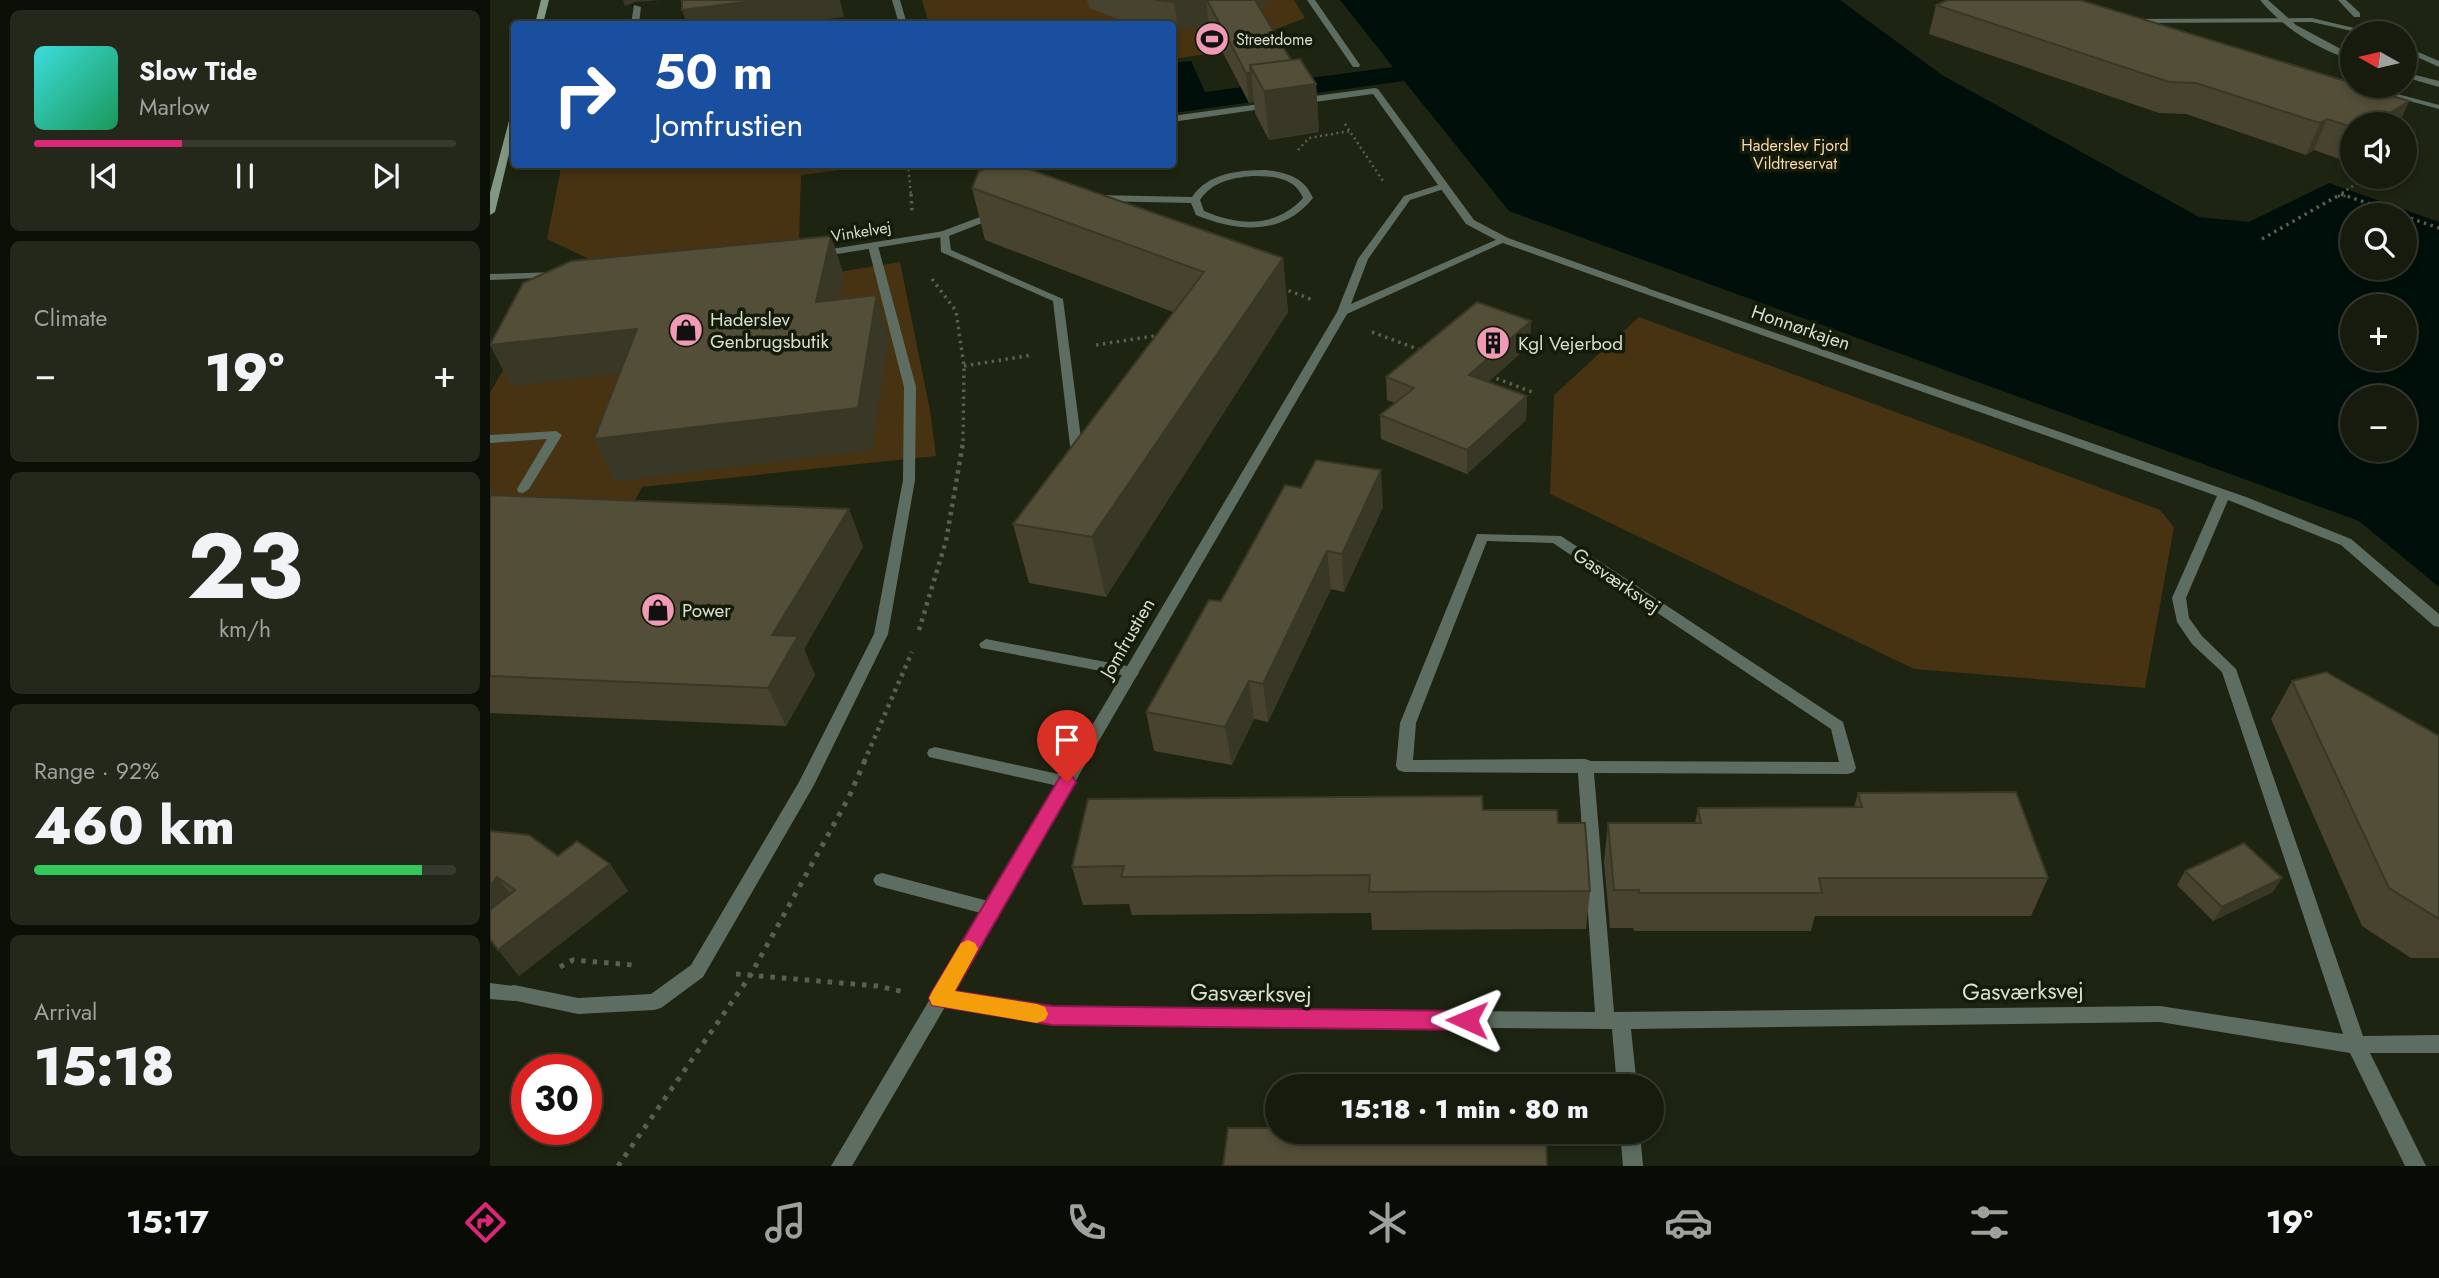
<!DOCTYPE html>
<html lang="en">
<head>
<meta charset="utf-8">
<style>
  :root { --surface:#161b0d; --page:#23281b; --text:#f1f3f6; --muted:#9ea19d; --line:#35392e; --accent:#db2777 }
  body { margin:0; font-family:Jost,sans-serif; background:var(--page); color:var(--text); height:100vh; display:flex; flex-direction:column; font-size:26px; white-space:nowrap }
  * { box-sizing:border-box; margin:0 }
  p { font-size:23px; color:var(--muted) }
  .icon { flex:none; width:38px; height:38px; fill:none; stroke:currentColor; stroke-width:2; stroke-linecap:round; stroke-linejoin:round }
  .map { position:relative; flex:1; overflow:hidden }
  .side { display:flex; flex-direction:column; gap:10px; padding:10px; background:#0c0f07; width:490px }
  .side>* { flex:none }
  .guide { position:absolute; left:21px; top:21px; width:665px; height:147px; border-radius:7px; box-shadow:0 4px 10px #0003,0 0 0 2px var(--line); background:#1a4fa0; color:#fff; overflow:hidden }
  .needle { width:46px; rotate:278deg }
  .controls { position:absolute; left:1850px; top:21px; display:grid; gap:14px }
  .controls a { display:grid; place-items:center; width:77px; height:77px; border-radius:50%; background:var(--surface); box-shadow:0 4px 10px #0003,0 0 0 2px var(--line); font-size:35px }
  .speed { position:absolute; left:21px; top:1054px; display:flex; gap:14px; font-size:35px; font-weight:700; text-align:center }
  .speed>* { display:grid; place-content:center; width:91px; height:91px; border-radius:50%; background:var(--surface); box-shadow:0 4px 10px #0003,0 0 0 2px var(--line); line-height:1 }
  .speed .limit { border:10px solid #d22; background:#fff; color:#111 }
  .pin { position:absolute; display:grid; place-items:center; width:60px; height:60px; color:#fff; margin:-72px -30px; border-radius:50% 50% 50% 0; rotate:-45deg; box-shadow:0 0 7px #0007 }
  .pin .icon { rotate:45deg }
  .me { position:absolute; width:77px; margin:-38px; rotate:271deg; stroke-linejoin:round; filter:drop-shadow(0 0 5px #0008) }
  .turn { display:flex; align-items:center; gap:24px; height:147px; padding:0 28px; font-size:32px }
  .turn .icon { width:91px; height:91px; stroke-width:2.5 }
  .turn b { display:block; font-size:49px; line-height:60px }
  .big { font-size:52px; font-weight:800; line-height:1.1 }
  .side .widget { flex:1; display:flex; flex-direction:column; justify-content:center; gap:10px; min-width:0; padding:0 24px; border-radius:10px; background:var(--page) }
  .side .dial { align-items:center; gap:0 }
  .dial b { font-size:91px; line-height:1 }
  .song { display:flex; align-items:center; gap:21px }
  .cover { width:84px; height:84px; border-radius:10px; background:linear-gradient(135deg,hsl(180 70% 55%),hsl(150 70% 35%)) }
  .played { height:7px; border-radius:4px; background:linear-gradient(90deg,var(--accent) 35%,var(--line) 35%) }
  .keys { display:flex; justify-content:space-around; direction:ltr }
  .heat { display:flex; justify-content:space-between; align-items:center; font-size:38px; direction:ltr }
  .charge { height:10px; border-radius:5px; background:linear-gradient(90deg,#34c759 92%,var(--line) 0) }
  .trip { position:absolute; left:775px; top:1074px; width:399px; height:70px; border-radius:35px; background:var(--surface); box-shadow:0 4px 10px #0003,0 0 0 2px var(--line); font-weight:800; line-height:70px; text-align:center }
  .menu { display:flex; height:112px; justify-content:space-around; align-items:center; background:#090b05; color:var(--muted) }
  .menu .icon { width:49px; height:49px }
  .menu .on { color:var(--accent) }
  .menu b { font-size:32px; color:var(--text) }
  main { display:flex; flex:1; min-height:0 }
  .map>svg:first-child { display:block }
  .green { fill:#473211 }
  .water { fill:#000f0a; fill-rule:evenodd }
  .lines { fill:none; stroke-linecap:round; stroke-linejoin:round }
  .path-far3 { stroke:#59604f; stroke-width:2.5; stroke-dasharray:2 3.5; stroke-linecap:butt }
  .path-far2 { stroke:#59604f; stroke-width:3.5; stroke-dasharray:2.5 4.5; stroke-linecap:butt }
  .path-far1 { stroke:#59604f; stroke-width:4.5; stroke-dasharray:3.5 5; stroke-linecap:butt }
  .path { stroke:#59604f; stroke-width:5; stroke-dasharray:4.5 7; stroke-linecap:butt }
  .lane { fill:#5e6d61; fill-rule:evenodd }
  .street { fill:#5e6d61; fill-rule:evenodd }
  .secondary { fill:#819885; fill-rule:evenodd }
  .wall { fill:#47432f }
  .shaded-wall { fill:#393726 }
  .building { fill:#524e37; stroke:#393726; stroke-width:2 }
  .route { fill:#db2777; stroke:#8e194d; stroke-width:2 }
  .slow { fill:#f59e0b }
  .labels { text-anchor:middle; stroke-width:7; stroke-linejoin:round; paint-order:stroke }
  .far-poi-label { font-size:16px; fill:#d8ded1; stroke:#141b08; text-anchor:start }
  .far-park-label { font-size:16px; fill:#fad9ac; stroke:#141b08 }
  .far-street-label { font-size:16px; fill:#d8ded1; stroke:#141b08 }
  .poi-label { font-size:19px; fill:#d8ded1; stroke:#141b08; text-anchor:start }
  .street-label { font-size:19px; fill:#d8ded1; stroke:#141b08 }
  .near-street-label { font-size:23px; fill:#d8ded1; stroke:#141b08 }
</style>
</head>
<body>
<main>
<section class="side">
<div class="widget">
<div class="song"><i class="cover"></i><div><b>Slow Tide</b><p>Marlow</p></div></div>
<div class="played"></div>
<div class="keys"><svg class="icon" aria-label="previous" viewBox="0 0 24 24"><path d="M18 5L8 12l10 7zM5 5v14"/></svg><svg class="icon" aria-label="pause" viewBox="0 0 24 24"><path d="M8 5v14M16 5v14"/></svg><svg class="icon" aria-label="next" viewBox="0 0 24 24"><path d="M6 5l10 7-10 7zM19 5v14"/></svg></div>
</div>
<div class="widget"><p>Climate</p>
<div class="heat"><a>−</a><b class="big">19°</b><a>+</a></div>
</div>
<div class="widget dial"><b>23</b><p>km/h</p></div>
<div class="widget"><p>Range · 92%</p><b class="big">460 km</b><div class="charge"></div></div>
<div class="widget"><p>Arrival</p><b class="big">15:18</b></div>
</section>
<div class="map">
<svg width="1949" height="1166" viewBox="0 0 1949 1166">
  <rect width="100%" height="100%" fill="#1d2411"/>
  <path class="green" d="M432 0H804L815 18 724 53 683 59 682 24H439Z
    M83 165H389L311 175 309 243 101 260 57 239 71 168Z
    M410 262 440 410 446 456 152 487 132 525 0 518V393L40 322Z
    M1149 317 1670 510 1684 527 1655 688 1424 669 1060 494 1064 395Z"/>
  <path class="water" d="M850 0H1350L1452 75 1709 217 1759 222 1839 183 1949 222V587L1869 521 1019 211 914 81 683 113 682 63 701 61 715 92 903 67ZM1862 215H1914V268H1862ZM1862 306H1914V359H1862ZM1862 397H1914V450H1862Z"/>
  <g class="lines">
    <path class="path-far3" d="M855 124 893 181
      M808 150 819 138 860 131
      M418 164 421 196
      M1852 193 1877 177
      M1848 196H1856"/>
    <path class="path-far2" d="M421 194 422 211
      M1914 216 1949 228
      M1772 239 1851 194 1912 215
      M442 279 466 311 474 366 473 444
      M792 288 823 300
      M882 332 933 351
      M606 345 670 335
      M474 366 542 355
      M1000 376 1042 392"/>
    <path class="path-far1" d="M429 630 456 541 473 443
      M374 762 422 652"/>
    <path class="path" d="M70 967 83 960 143 965
      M246 974 387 986 415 992
      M128 1166 260 976 359 797 375 760"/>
    <path class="lane" d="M817 0H825L870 65 869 67H863Z
      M1848 0H1856L1870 13V17H1864Z
      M144 5 151 7 149 24H141Z
      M1822 18 1885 33H1871L1822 22 1639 23 1635 21 1639 19Z
      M1914 46 1949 61V67L1914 51Z
      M1864 86H1877L1949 105V109Z
      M885 88 888 89 984 220 1018 238 1158 288V292H1150L1010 242 976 224 883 94 810 104 806 101 810 98Z
      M783 102 787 105 786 107 682 122V116Z
      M776 170C797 173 814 177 823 198 793 236 747 232 706 215L701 203 606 201 601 198 606 195 702 197C718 173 749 170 776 170ZM762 176C782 176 805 177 813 198 786 228 749 226 714 211L710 200C722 182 741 178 762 176Z
      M506 211 511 214 510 216 459 236 461 250 573 299 593 454 591 457H583L581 454 563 301 451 252 450 232Z
      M383 243 388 246 426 387 425 480 398 634 324 785 213 977 171 1008 164 1010 88 1014 17 999 15 993 17 987 24 985 88 998 161 994 201 965 309 782 384 634 413 480 414 387 378 246Z
      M66 431 72 435 39 489 33 493 28 492 27 489 57 439 0 443V435Z
      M496 639 642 667 647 668 649 672 647 676 642 677 491 648 489 644Z
      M445 747 577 776 583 778 585 782 583 786 577 788 439 757 437 753 439 749Z
      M392 873 502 902 508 904 511 909 508 914 502 916 392 887 386 885 383 880 386 875Z"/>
    <path class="street" d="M402 0H410L417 24H409Z
      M1770 0H1778L1806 25 1862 55V60C1828 49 1793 28 1770 0Z
      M1914 72 1949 81V87L1914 77Z
      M954 183 959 186 957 188 920 200 878 259 861 304 1010 238 1014 237 1019 240 857 314 463 992 562 1008 1105 1012 1088 773 914 772 908 770 906 766 910 723 987 534 1071 536 1353 722 1366 768 1364 772 1358 774 1104 773 1124 1012 1670 1006 1853 1034 1732 672 1702 644 1687 622 1682 598 1727 496 1150 292V288L1154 287 1756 497 1861 539 1949 614V627L1944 626 1851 545 1738 500 1696 598 1699 618 1712 636 1746 669 1873 1036 1949 1035V1053H1880L1936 1166H1915L1860 1053 1670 1022 1141 1029 1147 1087H1127L1122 1029 562 1024 455 1007 362 1166H341L847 312 868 259 914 196ZM997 541 1063 543 1341 729 1349 762 1101 761 1095 759 923 760 926 723Z
      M454 231 459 234 458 236 329 257 324 254 329 251Z
      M69 272 74 275 73 277 0 280V274Z
      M0 983 31 987 33 993 31 999 24 1001 0 999Z
      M1130 1132H1150L1153 1166H1133Z"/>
    <path class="secondary" d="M51 0H59L53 24H45Z
      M24 114V133L5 212 0 215V193L20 117Z"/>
  </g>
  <path class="wall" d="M597 0H779L771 10 801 60 826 84 829 132 779 140 765 113 764 102 759 103 719 26 688 29H682V24H641L599 8Z
    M1446 5 1919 101 1909 124H1862V160L1858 162 1824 150 1816 155 1696 114 1669 113 1439 34Z
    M482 188 793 258 798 312 616 597 539 583 523 524 683 312 495 240Z
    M1041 344 998 382 1037 396 1036 420 977 474 891 439 890 415 905 403 897 400 896 377Z
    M0 495 359 509 373 547 314 649 325 675 296 726 0 713Z
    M893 507 854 592 841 589 778 722 764 719 742 765 664 751 656 712 731 601Z
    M1802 681 1949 736V958H1921L1872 926 1781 719Z
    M1368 793 1558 878 1541 916H1325L1321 931H1144L1143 928H1120L1114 862 1118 823H1205L1208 808 1364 807Z
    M993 810 1068 823 1100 891 1096 929 882 930 881 913 642 915 639 904 593 905 582 867Z
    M0 831 68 856 120 864 138 891 29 976 0 939Z
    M1695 871 1783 892 1723 921 1687 885Z"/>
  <path class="shaded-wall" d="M133 0H172L145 2 135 6Z
    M270 0H350L354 17 299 24H197L192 10Z
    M698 0H716L719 26 688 29 684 2Z
    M761 0H779L763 20Z
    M756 73H761L764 102 759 103Z
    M826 84 829 132 779 140 774 91Z
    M1919 101 1909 124H1882Z
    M1837 119 1824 150 1816 155 1830 123Z
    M341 236 354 275 340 342 326 302Z
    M793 258 798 312 616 597 602 537Z
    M386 295 399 339 382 450 125 482 104 439Z
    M1041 321V344L979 399V375Z
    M147 329 165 370 21 386 0 345Z
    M1037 396 1036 420 977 474V450Z
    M891 470 893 507 854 592 852 554Z
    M359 509 373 547 314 649 325 675 296 726 278 688 282 635Z
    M837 551 841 589 778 722 773 684Z
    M759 681 764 719 742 765 735 727Z
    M120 864 138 891 29 976 8 950Z
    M7 877 27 903 0 935V886Z
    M1792 878 1783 892 1723 921 1732 907Z"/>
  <path class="building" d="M192 0H270L192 10Z
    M665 0H698L684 2Z
    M717 0H765L801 60 760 65 761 73H756Z
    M1458 0H1590L1862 83V86H1870L1919 101 1882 124H1862V127L1837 119 1830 123 1706 83 1679 82 1446 5Z
    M810 59 826 84 774 91 760 65Z
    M508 164H524L793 258 602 537 523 524 714 272 482 188 489 171Z
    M341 236 326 302 386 295V299L368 408 104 439 147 329 0 345 33 283 81 261Z
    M987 302 1041 321 979 375 1037 396 977 450 890 415 924 388 896 377Z
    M826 460 891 470 852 554 837 551 773 684 759 681 735 727 656 712 719 600 731 601 795 485 811 488Z
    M0 495 359 509 282 635 308 636 278 688 0 676Z
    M1836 672 1949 736V919L1899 888 1802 681Z
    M1526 792 1558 878H1329L1332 893H1149V890H1124L1118 823H1211L1208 808 1372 807 1368 793Z
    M992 796 993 810H1067L1068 823H1095L1100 891 879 892 880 875 631 877 634 866 582 867 598 799Z
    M0 831 39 835 68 856 87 841 120 864 8 950 0 939V910L25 890 7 877 0 886Z
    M1754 843 1792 878 1732 907 1695 871Z
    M738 1128H788V1132H1056L1057 1166H733Z"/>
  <path class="route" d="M577 775 583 777 586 782 465 991 562 1006 977 1011 984 1013 988 1020 984 1027 977 1030 562 1025 442 1005 439 998 442 992 570 777Z"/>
  <path class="slow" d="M478 940 485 943 488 949 465 991 547 1004 555 1007 558 1014 555 1020 547 1023 442 1005 439 998 442 992 471 943Z"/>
  <defs>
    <g id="stadium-disc" transform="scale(1.75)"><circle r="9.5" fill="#f09ab5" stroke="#141b08"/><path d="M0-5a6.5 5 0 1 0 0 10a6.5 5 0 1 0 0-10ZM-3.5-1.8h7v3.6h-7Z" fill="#111"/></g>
    <g id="shop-disc" transform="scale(1.75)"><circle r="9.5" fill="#f09ab5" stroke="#141b08"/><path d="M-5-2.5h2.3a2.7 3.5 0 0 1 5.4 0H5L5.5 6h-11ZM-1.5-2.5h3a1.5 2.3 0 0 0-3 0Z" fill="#111"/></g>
    <g id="building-disc" transform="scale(1.75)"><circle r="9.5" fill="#f09ab5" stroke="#141b08"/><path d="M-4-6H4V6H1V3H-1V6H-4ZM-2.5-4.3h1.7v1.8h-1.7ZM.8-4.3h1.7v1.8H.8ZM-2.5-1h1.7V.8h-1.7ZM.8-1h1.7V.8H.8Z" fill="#111"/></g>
  </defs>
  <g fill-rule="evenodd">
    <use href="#stadium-disc" x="722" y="39"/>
    <use href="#shop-disc" x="196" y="330"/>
    <use href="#building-disc" x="1003" y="343"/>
    <use href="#shop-disc" x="168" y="610"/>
  </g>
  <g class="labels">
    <g class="far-poi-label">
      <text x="746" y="45">Streetdome</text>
    </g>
    <g class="far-park-label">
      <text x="1305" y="151">Haderslev Fjord<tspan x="1305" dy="18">Vildtreservat</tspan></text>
    </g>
    <g class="far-street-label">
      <text transform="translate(371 231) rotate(-9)" y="6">Vinkelvej</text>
    </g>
    <g class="poi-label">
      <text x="220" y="326">Haderslev<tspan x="220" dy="22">Genbrugsbutik</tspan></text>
      <text x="1028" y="350">Kgl Vejerbod</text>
      <text x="192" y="617">Power</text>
    </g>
    <g class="street-label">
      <text transform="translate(1311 327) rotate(19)" y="7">Honnørkajen</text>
      <text transform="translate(1127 580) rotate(34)" y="7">Gasværksvej</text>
      <text transform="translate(637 638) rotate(-60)" y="7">Jomfrustien</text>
    </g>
    <g class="near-street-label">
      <text transform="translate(1533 991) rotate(-1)" y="8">Gasværksvej</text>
      <text transform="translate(761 993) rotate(1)" y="8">Gasværksvej</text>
    </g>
  </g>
</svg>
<div class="controls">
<a><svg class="needle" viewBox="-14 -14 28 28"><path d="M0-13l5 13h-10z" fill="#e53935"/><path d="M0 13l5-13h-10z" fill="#9ea19d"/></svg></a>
<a><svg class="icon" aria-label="sound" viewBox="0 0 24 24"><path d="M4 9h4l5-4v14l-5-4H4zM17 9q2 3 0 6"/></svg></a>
<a><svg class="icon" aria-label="search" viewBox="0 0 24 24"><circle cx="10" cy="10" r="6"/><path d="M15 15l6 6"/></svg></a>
<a>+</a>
<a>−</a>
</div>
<div class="speed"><div class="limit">30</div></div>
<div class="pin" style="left:577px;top:782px;background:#d93025"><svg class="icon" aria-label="arrive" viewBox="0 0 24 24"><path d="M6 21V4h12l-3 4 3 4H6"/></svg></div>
<svg class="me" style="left:977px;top:1020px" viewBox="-20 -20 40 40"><path d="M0-17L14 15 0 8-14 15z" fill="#db2777" stroke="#fff" stroke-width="4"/></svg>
<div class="trip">15:18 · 1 min · 80 m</div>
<div class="guide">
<div class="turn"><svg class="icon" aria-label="right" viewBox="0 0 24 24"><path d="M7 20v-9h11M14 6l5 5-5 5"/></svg><div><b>50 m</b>Jomfrustien</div></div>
</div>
</div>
</main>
<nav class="menu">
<b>15:17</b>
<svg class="icon on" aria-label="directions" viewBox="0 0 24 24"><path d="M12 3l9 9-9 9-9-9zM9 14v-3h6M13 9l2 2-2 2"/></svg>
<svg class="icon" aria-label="music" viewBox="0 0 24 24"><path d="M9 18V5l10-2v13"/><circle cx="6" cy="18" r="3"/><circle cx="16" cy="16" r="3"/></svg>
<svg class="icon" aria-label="phone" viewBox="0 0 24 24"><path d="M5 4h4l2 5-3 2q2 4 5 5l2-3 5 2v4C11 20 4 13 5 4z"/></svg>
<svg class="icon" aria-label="climate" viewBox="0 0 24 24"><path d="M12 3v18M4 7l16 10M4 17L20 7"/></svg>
<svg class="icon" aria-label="car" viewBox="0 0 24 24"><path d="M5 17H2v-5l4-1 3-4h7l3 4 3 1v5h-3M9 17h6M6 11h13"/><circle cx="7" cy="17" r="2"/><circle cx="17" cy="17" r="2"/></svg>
<svg class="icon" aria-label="filters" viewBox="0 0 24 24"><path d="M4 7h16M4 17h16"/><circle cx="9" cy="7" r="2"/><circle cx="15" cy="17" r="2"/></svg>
<b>19°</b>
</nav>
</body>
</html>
